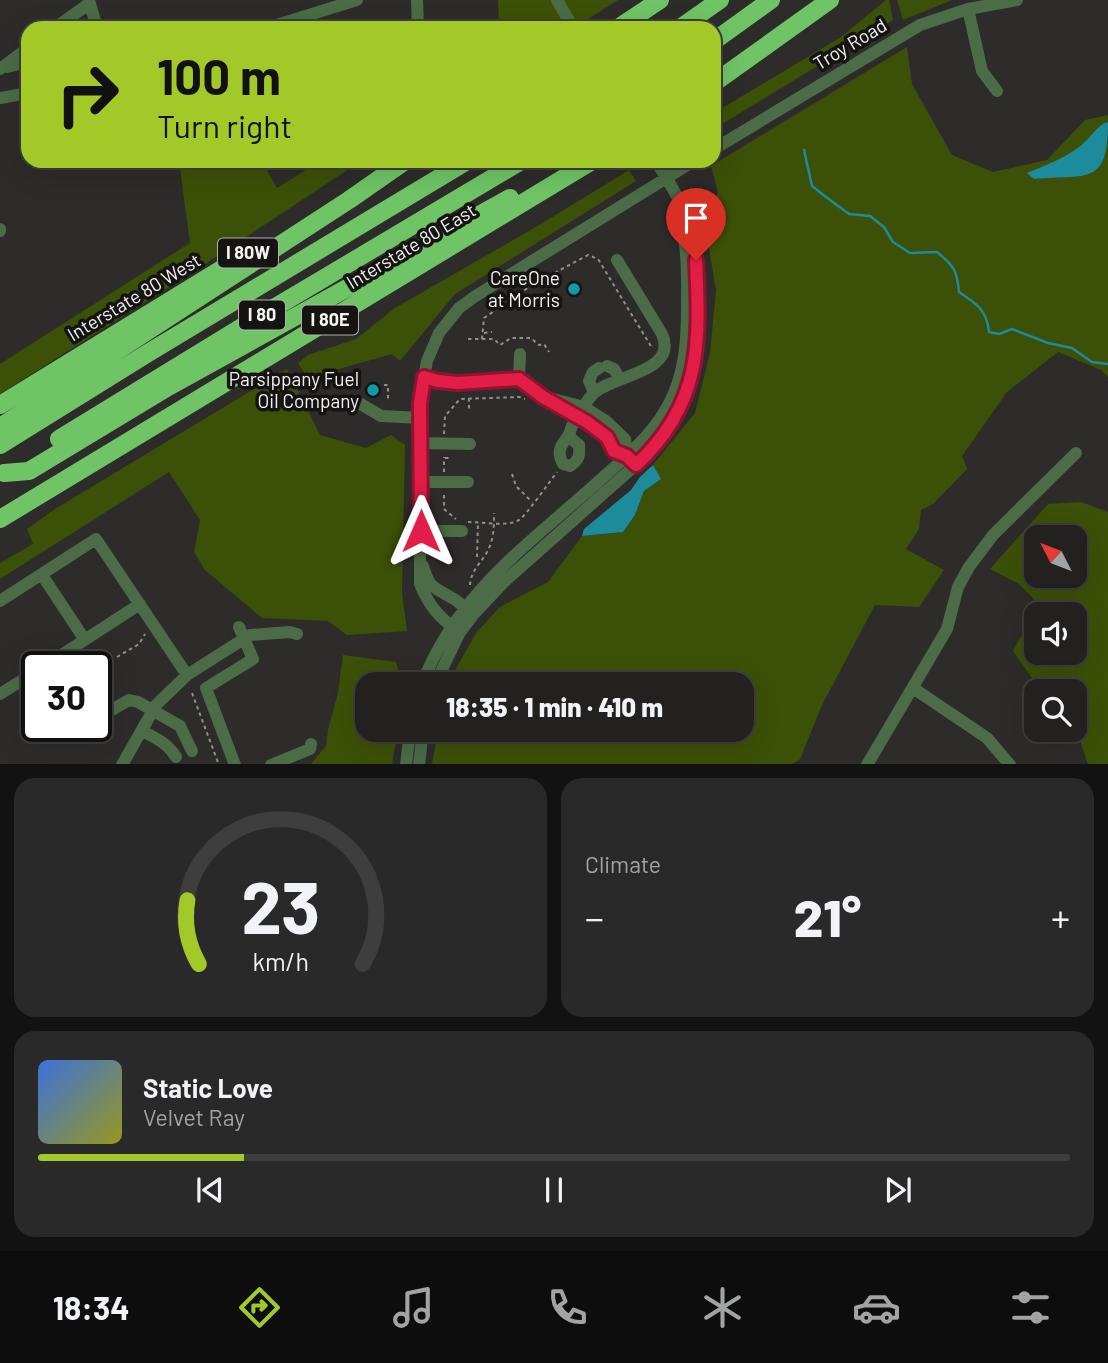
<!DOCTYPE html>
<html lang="en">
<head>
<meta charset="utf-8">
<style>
  :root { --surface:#222120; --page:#2a2929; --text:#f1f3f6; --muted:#a2a3a5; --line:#3f3e3e; --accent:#a2c928 }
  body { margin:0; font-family:Barlow,sans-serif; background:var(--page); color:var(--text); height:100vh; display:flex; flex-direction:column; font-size:26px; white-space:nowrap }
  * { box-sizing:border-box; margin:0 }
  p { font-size:23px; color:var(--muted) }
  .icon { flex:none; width:38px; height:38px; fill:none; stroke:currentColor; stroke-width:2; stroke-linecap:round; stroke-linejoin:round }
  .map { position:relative; height:764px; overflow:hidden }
  .side { display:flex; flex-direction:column; gap:14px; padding:14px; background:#131212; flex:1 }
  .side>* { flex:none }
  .hud { position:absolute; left:21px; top:21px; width:700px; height:147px; border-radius:21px; box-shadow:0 7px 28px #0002,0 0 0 2px var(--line); background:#a2c928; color:#111; overflow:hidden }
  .needle { width:46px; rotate:312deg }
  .buttons { position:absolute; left:1024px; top:525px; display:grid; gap:14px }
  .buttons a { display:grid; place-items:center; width:63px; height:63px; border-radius:14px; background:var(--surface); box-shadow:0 7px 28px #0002,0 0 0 2px var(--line); font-size:35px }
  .speed { position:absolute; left:21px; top:651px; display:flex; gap:14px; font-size:35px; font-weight:700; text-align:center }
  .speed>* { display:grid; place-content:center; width:91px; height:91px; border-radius:50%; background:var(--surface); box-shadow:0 7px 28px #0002,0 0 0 2px var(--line); line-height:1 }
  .speed .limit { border:4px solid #111; border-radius:10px; background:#fff; color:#111 }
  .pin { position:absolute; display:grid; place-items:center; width:60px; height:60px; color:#fff; margin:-72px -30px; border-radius:50% 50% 50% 0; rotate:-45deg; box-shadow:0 0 7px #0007 }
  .pin .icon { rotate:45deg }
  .me { position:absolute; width:77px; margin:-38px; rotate:0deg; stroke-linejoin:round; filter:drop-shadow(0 0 5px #0008) }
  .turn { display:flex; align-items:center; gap:24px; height:147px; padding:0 21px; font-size:32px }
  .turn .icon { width:91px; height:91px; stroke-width:2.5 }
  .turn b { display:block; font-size:49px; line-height:60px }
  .big { font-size:52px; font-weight:800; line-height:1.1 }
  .side .widget { flex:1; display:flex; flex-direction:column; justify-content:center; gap:10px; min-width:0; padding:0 24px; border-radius:21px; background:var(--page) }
  .side .dial { align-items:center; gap:0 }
  .dial svg { height:182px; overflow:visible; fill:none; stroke:var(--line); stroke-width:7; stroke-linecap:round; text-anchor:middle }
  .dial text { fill:var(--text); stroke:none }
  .song { display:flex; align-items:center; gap:21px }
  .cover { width:84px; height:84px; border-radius:10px; background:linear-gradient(135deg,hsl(220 70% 55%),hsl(60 70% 35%)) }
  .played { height:7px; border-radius:4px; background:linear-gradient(90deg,var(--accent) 20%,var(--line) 20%) }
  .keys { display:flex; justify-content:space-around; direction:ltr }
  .heat { display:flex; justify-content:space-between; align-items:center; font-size:38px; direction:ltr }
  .side .tiles { flex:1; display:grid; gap:14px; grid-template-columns:1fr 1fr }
  .widget:last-child { grid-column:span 2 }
  .trip { position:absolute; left:355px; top:672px; width:399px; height:70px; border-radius:21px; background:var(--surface); box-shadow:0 7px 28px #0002,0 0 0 2px var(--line); font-weight:800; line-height:70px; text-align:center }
  .dock { display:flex; height:112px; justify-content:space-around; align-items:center; background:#0e0d0d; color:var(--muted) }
  .dock .icon { width:49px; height:49px }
  .dock .active { color:var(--accent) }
  .dock b { font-size:32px; color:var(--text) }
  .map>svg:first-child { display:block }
  .green { fill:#3d5007; fill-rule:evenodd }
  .water { fill:#1c8b9c }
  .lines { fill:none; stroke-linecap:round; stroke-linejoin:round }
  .stream { stroke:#1c8b9c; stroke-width:2.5 }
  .path { stroke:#8f8f8d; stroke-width:2; stroke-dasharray:3.5 3.5; stroke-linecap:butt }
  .minor { stroke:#4b6c47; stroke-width:12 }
  .highway { stroke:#6fc565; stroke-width:18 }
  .route-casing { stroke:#92132f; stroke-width:18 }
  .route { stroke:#e11d48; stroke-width:12 }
  .culture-dot { fill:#0f9aa8; stroke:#151413; stroke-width:2.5 }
  .labels { text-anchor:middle; stroke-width:7; stroke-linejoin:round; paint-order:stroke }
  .shield { fill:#151413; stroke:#b1b1af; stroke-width:2 }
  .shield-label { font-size:18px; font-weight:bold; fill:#f4f4f2 }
  .street-label { font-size:19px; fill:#f4f4f2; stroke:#151413 }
  .poi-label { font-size:19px; fill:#f4f4f2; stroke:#151413; text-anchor:end }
</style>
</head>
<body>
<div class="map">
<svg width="1108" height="765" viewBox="0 0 1108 765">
  <rect width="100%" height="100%" fill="#2d2c2a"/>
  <path class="green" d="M498 0H618L574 28H499Z
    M886 0H889L893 20 714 129V113L841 37Z
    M897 0H952L903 20Z
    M907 47 912 84 952 155 993 172 1047 160 1085 120 1108 115V377L1101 370 1058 352 1007 392 962 456 967 469 933 504 921 510 919 529 906 549 944 570 919 607 875 605 822 705 800 759 791 765H432L438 730H742V684H451L457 667 476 633 500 607 548 582 582 536 623 532 635 515 644 491 661 479 653 465 695 413 710 353 716 290 705 225 718 192 711 166Z
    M179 161H262L277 188 320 161H361L207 263 0 394V364L190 243Z
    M629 170 636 181 455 294 400 361 392 354 307 378 298 363 308 355 356 339 395 308 541 224Z
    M287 369 320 435 366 448 391 435 405 445 402 593 407 631 347 635 328 621 262 618 205 570 194 552 200 520 169 472 0 579V563L33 544 27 529 55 509Z
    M1081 502 1108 512V764H1088L1079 738 1072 730H1074V691H1041L1013 651 1028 624 1035 600 1019 584 990 569 1048 504ZM1036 537H1074V576H1036ZM1036 614H1074V653H1036Z
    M343 655 396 662 402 684H368V730H398L392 764H311L326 746 328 730 338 693Z"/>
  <path class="water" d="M1108 122C1108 187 1087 174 1034 179L1027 173C1048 164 1070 157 1087 140 1094 133 1098 125 1108 122Z
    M653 465 661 479 644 491 635 515 623 532 582 536 584 529 631 490 640 477Z"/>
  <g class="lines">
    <path class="stream" d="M804 150 812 186 826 197 849 214 870 216 884 227 893 242 910 253 937 252C954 266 957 270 959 292 976 303 987 310 989 332L999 334 1012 329 1048 343 1072 348 1092 362 1108 364"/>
    <path class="path" d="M484 333 492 332
      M468 339H494L500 345 511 338H531L539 345 544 344 549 352
      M482 339 484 318 532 285 588 255 598 259 652 348
      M384 385H388V402
      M469 398V410
      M444 434 445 416 460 399 519 397 525 399
      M445 458H452
      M444 472V457
      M512 474 516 486 532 502
      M444 495V509L456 519
      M468 522C482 522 506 527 519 520 524 518 551 480 557 472
      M477 557 478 523
      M470 585C471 569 483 562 489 548 494 537 494 525 494 513
      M117 657 139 644 145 634
      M192 693 219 765"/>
    <path class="minor" d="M89 0 97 28
      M417 0 418 28
      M557 0 573 28
      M968 9 982 71 997 91
      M55 28 90 3
      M267 28 357 0
      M7 67 28 62
      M0 69 28 48
      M0 98 28 93
      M714 149 920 25 968 9 1017 0
      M0 229V231
      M607 366 614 369 620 379
      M424 377 438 381 458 383 519 379 543 397 587 422 607 437 614 451 627 456 631 460
      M519 379 520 354
      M594 392 589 381 593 372 599 368
      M553 399 584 407 606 421 625 439 627 456
      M359 403 381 416 420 418
      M568 436 579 445C580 456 579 460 570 466L563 464C556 451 561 446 568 436 570 433 571 429 572 426 578 416 585 402 593 394 611 375 679 373 662 334L617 260
      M420 443 470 444
      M421 482H468
      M421 531H462
      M423 566C430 590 433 586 452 598 459 601 464 608 470 613
      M42 575 85 640
      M0 601 96 539 187 675
      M460 632C440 619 429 606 420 584V403L424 377 427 361 439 333 459 308 474 297 694 161
      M43 667 140 604
      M422 684C457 593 529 544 599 481 628 455 659 430 674 393 686 364 687 335 687 304 687 277 688 251 681 224
      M435 684 460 632 473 615 505 581 648 454C662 437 675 420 684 401 700 362 699 321 697 280 696 266 696 251 693 237 685 210 672 184 655 161
      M913 688 987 738 1010 765
      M0 694 37 671
      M108 712 129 700 138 702 180 726 192 751
      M142 731C156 738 167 743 176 757
      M122 765 156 705 187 675 250 635 290 632 297 634
      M235 765 206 688 253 659 239 627
      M271 765 310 749 311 744
      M406 765 410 730
      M419 765 423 730
      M867 765 947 629 958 587 969 567 993 535 1076 453"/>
    <path class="highway" d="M618 28 660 0
      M680 28 720 0
      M714 41 771 0
      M714 83 830 0
      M0 405 238 259
      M0 427 349 200 405 161
      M59 439 247 324 521 161
      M0 445 148 353 467 161
      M4 473 29 471 168 387 510 198
      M0 519 592 161"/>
  </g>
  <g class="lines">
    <g class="route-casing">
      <path id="route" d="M421 531 420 403 424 377 438 381 458 383 519 379 543 397 587 422 607 437 614 451 627 456 636 465C702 404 700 343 696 260"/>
    </g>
    <use href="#route" class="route"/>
  </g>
  <g class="culture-dot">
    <circle cx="574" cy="289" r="7"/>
    <circle cx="373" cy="390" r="7"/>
  </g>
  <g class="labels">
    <g class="shield">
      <rect x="218" y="238.5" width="60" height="29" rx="5"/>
      <rect x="239" y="300.5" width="46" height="29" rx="5"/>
      <rect x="302" y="305.5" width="56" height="29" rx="5"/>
    </g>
    <g class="shield-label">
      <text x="248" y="259">I 80W</text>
      <text x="262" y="321">I 80</text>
      <text x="330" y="326">I 80E</text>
    </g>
    <g class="street-label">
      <text transform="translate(850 44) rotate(-31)" y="7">Troy Road</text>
      <text transform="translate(411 246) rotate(-31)" y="7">Interstate 80 East</text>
      <text transform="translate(134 297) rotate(-31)" y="7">Interstate 80 West</text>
    </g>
    <g class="poi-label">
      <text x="560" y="285">CareOne<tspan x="560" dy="22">at Morris</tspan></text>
      <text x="359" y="386">Parsippany Fuel<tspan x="359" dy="22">Oil Company</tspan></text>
    </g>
  </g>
</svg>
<div class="buttons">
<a><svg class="needle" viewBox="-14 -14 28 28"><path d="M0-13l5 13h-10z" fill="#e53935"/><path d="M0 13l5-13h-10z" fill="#a2a3a5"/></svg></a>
<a><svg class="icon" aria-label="sound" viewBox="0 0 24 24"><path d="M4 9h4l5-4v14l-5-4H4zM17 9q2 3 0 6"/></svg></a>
<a><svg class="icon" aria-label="search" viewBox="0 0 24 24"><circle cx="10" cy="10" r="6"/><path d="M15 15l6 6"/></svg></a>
</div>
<div class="speed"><div class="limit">30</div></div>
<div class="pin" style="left:696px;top:260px;background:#d93025"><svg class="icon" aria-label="arrive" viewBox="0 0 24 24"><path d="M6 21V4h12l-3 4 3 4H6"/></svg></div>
<svg class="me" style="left:421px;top:531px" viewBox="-20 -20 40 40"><path d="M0-17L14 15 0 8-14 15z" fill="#e11d48" stroke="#fff" stroke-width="4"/></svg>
<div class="trip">18:35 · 1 min · 410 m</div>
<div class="hud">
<div class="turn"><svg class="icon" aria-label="right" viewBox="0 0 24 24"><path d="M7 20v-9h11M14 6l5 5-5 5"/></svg><div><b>100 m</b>Turn right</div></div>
</div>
</div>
<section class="side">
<div class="tiles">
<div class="widget dial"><svg viewBox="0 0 100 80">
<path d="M14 69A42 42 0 1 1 86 69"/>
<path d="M14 69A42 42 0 0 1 9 41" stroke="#a2c928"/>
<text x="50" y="56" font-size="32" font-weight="700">23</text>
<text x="50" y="72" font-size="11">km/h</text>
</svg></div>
<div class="widget"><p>Climate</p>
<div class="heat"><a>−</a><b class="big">21°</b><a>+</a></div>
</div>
<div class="widget">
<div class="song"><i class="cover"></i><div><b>Static Love</b><p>Velvet Ray</p></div></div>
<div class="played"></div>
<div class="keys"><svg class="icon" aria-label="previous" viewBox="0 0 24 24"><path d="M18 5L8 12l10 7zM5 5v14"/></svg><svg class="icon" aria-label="pause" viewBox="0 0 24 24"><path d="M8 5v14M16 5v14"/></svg><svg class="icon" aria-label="next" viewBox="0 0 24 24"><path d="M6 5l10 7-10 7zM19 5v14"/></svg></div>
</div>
</div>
</section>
<nav class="dock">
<b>18:34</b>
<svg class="icon active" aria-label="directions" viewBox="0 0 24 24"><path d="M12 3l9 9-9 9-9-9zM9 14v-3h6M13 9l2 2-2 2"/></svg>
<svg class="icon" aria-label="music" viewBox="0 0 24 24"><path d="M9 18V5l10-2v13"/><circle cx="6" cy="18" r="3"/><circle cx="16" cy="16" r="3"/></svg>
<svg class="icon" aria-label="phone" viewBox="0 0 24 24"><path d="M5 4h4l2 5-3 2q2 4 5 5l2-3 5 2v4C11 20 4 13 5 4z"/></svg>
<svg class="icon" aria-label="climate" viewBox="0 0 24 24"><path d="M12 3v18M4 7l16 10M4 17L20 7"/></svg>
<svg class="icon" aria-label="car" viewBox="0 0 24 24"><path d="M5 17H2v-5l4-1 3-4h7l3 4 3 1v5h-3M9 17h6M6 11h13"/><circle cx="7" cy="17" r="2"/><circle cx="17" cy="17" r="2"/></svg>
<svg class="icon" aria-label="filters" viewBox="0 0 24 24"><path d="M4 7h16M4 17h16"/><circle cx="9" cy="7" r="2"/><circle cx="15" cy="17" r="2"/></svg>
</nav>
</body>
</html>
